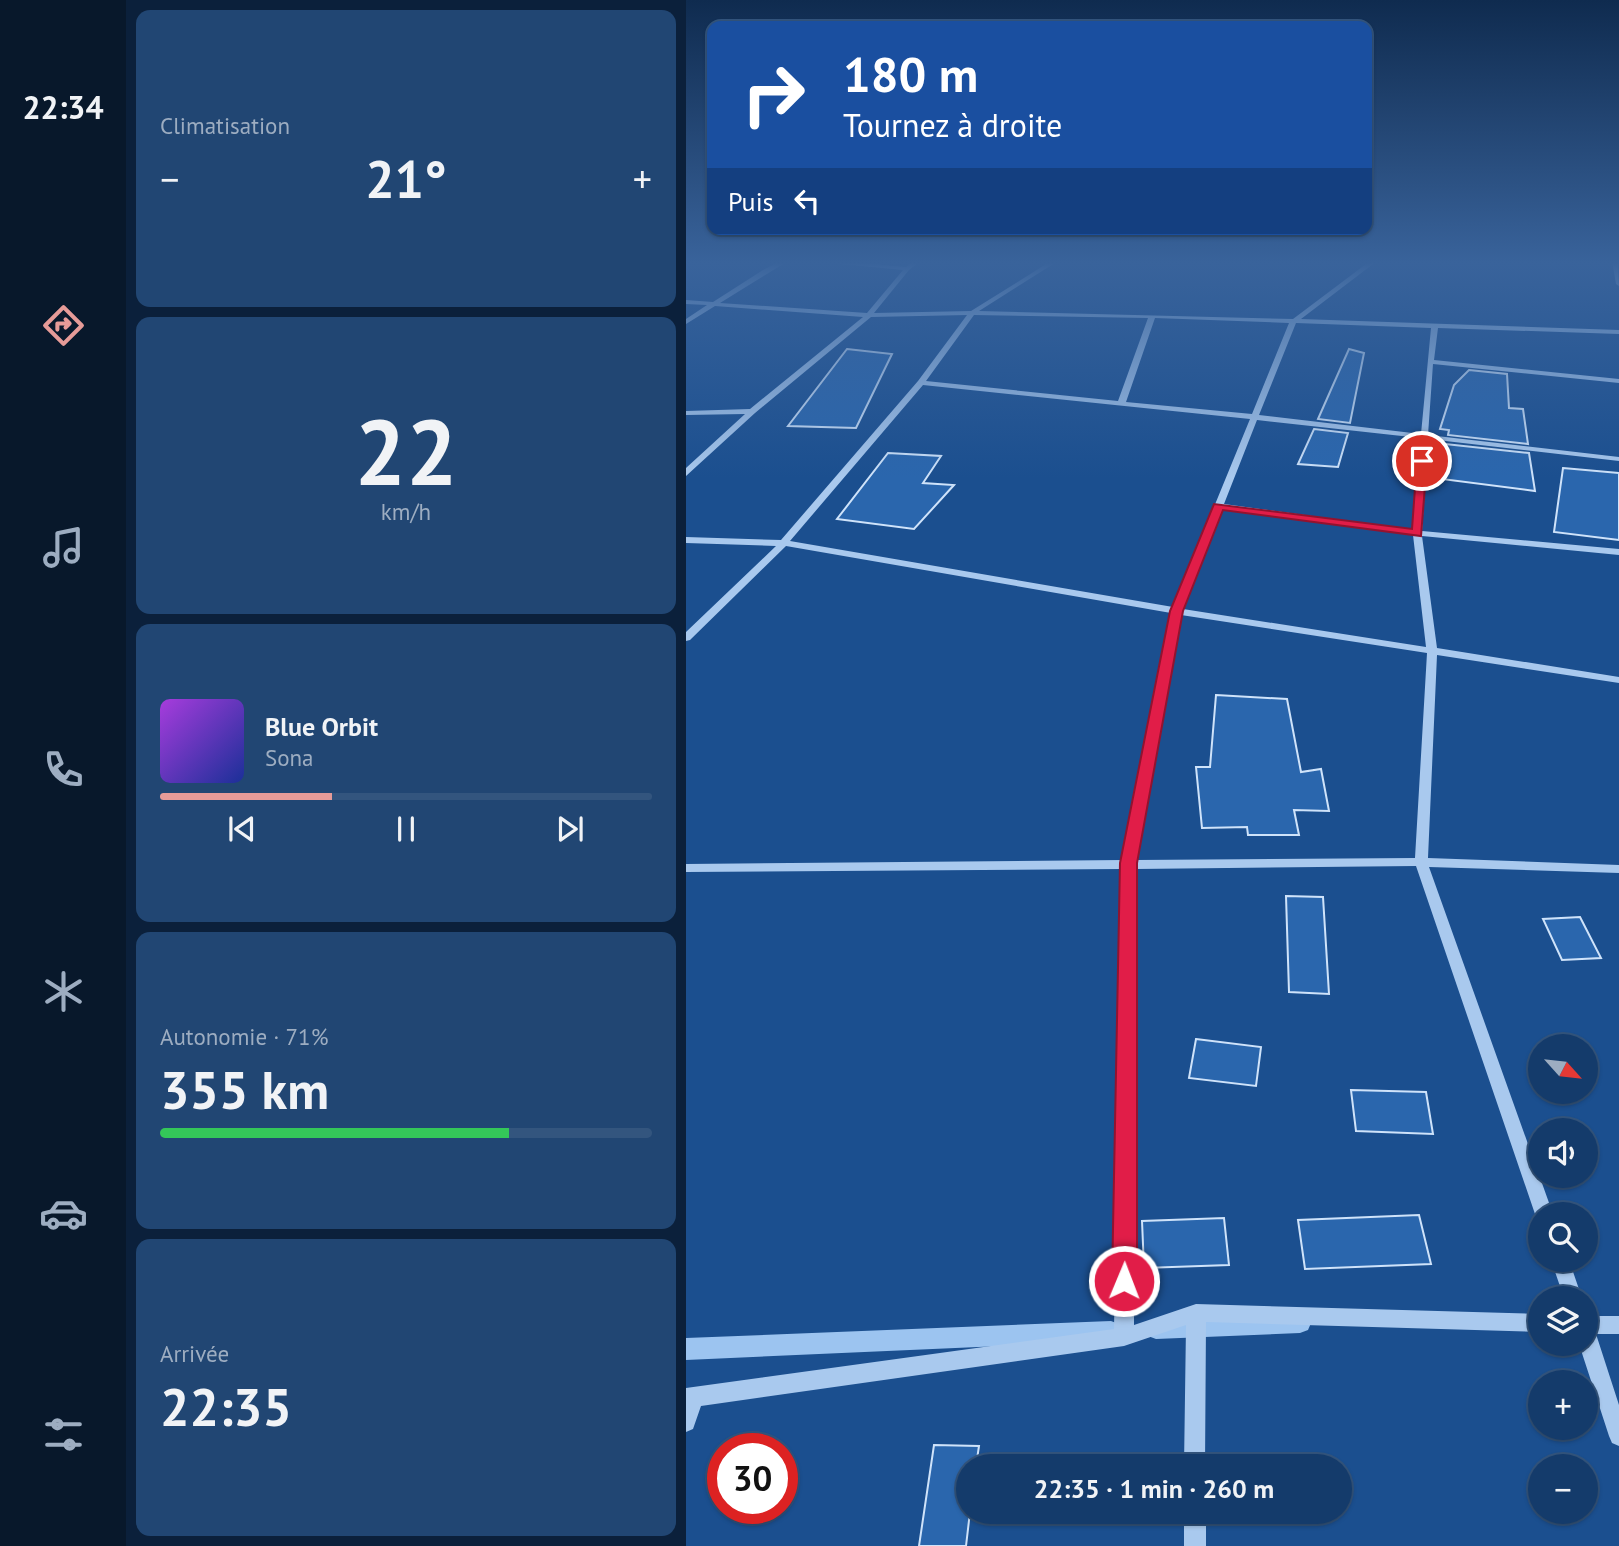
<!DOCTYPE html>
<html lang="fr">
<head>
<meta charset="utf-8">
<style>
  :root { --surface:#143b6b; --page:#214673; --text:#f1f3f6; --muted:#9dadc1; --line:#33557e; --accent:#e69b98 }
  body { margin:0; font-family:"PT Sans",sans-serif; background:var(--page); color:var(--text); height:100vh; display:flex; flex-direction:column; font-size:26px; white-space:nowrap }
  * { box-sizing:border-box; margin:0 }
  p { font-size:23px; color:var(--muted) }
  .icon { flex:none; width:38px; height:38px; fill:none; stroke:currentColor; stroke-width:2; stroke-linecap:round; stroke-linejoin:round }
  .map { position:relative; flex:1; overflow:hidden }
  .sheet { display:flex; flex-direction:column; gap:10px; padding:10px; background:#0b203b; width:560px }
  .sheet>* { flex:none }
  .top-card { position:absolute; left:21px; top:21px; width:665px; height:214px; border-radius:14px; box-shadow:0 2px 5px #0004,0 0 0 2px var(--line); background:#1a4fa0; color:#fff; overflow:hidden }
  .needle { width:46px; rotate:117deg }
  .controls { position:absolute; left:842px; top:1034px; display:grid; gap:14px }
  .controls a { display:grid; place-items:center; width:70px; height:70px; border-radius:50%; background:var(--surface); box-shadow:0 2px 5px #0004,0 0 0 2px var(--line); font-size:35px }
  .speed { position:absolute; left:21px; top:1433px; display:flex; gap:14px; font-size:35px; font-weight:700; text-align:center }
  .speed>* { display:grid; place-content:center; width:91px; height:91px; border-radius:50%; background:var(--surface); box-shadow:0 2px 5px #0004,0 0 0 2px var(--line); line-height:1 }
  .speed .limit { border:10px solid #d22; background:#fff; color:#111 }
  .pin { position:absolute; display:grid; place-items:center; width:60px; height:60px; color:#fff; margin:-30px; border:4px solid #fff; border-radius:50%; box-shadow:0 2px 7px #0007 }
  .me { position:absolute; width:77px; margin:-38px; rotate:1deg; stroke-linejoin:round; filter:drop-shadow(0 0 5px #0008) }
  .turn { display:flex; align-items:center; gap:24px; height:147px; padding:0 21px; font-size:32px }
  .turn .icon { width:91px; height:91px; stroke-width:2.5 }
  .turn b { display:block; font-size:49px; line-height:60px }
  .then { display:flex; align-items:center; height:66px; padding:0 21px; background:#0003; gap:14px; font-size:26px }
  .big { font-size:52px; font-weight:800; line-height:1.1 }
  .sheet .widget { flex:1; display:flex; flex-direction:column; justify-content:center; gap:10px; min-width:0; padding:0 24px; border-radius:14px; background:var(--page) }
  .sheet .dial { align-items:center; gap:0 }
  .dial b { font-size:91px; line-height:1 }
  .song { display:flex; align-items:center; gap:21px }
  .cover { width:84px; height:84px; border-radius:10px; background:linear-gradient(135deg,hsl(280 70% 55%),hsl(230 70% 35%)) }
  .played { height:7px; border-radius:4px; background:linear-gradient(90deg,var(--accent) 35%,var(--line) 35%) }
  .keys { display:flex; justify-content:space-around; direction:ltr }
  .heat { display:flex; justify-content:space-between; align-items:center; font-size:38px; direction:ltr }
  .charge { height:10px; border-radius:5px; background:linear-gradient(90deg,#34c759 71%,var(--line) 0) }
  .trip { position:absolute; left:270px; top:1454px; width:396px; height:70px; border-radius:35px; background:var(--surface); box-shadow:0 2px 5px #0004,0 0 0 2px var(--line); font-weight:800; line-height:70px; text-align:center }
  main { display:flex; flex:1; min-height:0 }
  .dock { display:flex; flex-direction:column; width:126px; justify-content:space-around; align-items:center; background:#08182b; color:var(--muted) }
  .dock .icon { width:49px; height:49px }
  .dock .selected { color:var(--accent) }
  .dock b { font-size:32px; color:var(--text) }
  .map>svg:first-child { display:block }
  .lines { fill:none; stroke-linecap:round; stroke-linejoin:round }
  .stream { fill:#9cc4f0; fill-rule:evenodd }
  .building { fill:#2a66ad; stroke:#cfe3fa; stroke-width:2 }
  .minor { fill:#a9c9ee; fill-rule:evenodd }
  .route { fill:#e11d48; stroke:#92132f; stroke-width:2 }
</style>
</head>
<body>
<main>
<nav class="dock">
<b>22:34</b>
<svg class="icon selected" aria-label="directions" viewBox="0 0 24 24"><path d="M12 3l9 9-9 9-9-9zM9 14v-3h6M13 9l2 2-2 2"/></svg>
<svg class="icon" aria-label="music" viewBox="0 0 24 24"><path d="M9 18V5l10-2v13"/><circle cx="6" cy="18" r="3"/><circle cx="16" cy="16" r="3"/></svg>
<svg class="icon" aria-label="phone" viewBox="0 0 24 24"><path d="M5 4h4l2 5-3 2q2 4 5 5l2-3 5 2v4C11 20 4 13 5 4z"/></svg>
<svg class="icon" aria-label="climate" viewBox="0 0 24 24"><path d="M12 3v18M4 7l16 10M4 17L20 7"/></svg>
<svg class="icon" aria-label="car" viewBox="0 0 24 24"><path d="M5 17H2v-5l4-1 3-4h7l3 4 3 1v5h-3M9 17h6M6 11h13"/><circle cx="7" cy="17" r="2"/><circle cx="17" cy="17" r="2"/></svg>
<svg class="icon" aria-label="filters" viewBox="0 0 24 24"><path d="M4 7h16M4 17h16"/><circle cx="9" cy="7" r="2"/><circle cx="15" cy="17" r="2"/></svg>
</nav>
<section class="sheet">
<div class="widget"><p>Climatisation</p>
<div class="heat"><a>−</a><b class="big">21°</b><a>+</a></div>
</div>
<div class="widget dial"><b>22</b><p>km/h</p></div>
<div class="widget">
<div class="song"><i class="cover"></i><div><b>Blue Orbit</b><p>Sona</p></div></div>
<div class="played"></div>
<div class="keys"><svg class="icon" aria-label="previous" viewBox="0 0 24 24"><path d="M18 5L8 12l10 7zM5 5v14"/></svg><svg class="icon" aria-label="pause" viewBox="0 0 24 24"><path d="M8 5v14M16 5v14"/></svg><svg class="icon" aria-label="next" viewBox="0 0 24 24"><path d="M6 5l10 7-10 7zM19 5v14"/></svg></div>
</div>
<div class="widget"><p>Autonomie · 71%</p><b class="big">355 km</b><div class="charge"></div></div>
<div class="widget"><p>Arrivée</p><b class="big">22:35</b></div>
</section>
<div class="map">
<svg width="933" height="1546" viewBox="0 0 933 1546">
  <rect width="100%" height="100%" fill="#1b4f8f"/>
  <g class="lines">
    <path class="stream" d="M614 1313 622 1316 625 1323 622 1330 614 1333 470 1339 462 1336 459 1329 462 1322 470 1319Z
      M425 1321 433 1324 436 1331 433 1338 425 1341 0 1360V1338Z"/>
  </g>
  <path class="building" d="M161 349 206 354 170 428 102 426Z
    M663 349 678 353 664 423 632 419Z
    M783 370 821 374 823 408 837 409 842 444 762 435 763 430 754 429 768 385Z
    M628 429 662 433 652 467 612 464Z
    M759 444 843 453 849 491 748 478Z
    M202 453 255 456 237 483 268 485 228 529 151 519Z
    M877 468 933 473V540L868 532Z
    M530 695 601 699 615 772 635 769 643 811 608 810 613 835H562L561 827 516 828 510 767H524Z
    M600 896 637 897 643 994 603 992Z
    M894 917 915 958 876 960 857 919Z
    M510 1039 575 1047 570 1086 503 1078Z
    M665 1090 740 1092 747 1134 670 1131Z
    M733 1215 745 1264 619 1269 612 1220Z
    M538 1218 543 1265 458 1268 456 1221Z
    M248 1445 293 1446 290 1466H282V1512H284L280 1546H233Z"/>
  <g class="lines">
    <path class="minor" d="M94 261H102L34 303 181 313 217 270 123 261H150L220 267 227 261H234L223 270 188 313 285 311 365 261H372L293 311 607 319 684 261H691L615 319 933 330V334L752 328 748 360 933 379V383L747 364 742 435 933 457V461L742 439 736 531 933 549V555L736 536 751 648 933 677V683L751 655 742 858 933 865V873L743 867 867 1214H854V1220L849 1214 730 866 450 869 448 1325 510 1304 854 1314V1332L520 1322 519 1466H498L500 1325 438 1346 15 1406 7 1429 0 1432V1388L428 1329 436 869 0 872V864L437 860 485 613 100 546 4 640 0 641V632L90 546 0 543V537L95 540 232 381 281 315 185 317 69 413 0 476V468L59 414 0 415V411L64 409 177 317 29 306 0 324V319L21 305 0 304V300L27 302 77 270ZM288 315 462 318 432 401 240 381ZM469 318 603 323 566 414 440 402ZM610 323 745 328 735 434 573 415ZM237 385 564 419 487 607 104 541ZM571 420 734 438 727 530 538 504ZM536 509 727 535 740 647 497 609ZM495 615 741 653 729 858 450 860Z
      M926 261H932L933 286 930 284Z
      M865 1260H883L896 1298H878Z
      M900 1316H933V1334H910L933 1405V1446L926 1443 923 1436 893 1344H900Z
      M498 1512H520V1546H498Z"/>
  </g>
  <linearGradient id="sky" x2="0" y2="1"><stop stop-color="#0f2b4f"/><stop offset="0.55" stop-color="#39639b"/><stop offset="1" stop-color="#39639b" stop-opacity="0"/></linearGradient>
  <rect width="933" height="478" fill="url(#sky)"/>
  <path class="route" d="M736 458 741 461 735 536 537 510 497 611 451 863V1281L447 1289 438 1292 430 1289 426 1281 434 863 484 611 528 504 726 529 731 461Z"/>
</svg>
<div class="controls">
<a><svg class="needle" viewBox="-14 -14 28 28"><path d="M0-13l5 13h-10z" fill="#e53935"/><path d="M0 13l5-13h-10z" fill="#9dadc1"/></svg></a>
<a><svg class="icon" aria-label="sound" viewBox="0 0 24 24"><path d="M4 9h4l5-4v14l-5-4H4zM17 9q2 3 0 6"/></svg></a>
<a><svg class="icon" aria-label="search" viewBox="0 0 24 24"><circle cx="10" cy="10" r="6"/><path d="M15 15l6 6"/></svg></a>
<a><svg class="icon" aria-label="layers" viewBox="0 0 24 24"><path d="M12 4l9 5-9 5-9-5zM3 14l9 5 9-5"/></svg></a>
<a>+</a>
<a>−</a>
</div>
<div class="speed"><div class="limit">30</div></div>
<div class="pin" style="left:736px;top:461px;background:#d93025"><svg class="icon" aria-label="arrive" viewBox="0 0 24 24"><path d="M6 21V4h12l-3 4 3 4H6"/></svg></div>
<svg class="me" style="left:438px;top:1281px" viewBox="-20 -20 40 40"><circle r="17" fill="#e11d48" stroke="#fff" stroke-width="3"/><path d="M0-11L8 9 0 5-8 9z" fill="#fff"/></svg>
<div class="trip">22:35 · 1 min · 260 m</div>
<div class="top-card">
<div class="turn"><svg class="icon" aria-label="right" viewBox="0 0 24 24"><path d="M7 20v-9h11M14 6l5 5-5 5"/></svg><div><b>180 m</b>Tournez à droite</div></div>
<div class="then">Puis<svg class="icon" aria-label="left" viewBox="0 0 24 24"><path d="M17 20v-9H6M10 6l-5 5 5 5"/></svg></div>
</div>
</div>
</main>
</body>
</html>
